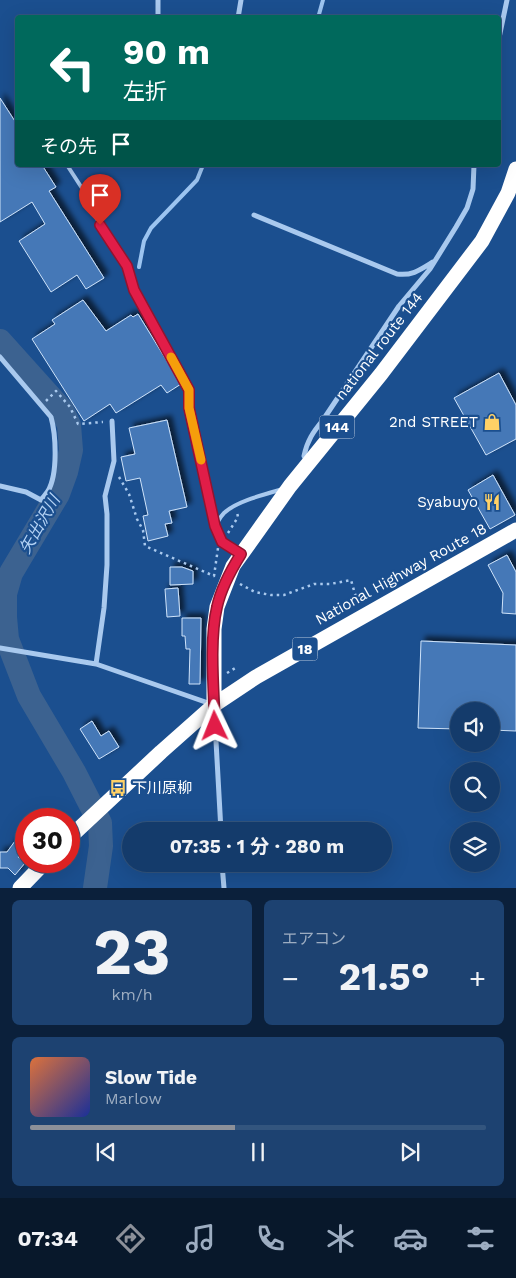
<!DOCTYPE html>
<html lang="ja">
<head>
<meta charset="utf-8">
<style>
  :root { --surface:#143b6b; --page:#1d4271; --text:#f1f3f6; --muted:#9dadc1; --line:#33557e; --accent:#8c9099 }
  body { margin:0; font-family:"Work Sans","Noto Sans JP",sans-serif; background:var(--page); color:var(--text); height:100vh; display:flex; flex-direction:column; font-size:19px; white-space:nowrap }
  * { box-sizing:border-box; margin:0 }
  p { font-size:16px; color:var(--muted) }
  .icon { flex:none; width:28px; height:28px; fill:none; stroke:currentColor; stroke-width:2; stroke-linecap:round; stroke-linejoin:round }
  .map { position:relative; height:888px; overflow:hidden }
  .panel { display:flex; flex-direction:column; gap:12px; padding:12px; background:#0b203b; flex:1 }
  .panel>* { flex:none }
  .top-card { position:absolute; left:15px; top:15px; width:486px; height:152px; border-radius:5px; box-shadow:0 5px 20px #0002,0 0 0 1px var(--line); background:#00695c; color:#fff; overflow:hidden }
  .tools { position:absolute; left:450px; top:702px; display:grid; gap:10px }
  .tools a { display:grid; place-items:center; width:50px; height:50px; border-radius:50%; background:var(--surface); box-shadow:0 5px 20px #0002,0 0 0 1px var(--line); font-size:25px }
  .speed { position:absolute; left:15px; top:808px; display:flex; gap:10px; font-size:25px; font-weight:700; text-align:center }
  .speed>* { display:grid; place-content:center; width:65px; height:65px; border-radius:50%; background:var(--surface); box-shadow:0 5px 20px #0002,0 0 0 1px var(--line); line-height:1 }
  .speed .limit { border:8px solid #d22; background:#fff; color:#111 }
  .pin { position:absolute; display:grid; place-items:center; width:42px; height:42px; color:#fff; margin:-51px -21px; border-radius:50% 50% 50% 0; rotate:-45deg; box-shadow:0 0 5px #0007 }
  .pin .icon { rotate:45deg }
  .me { position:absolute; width:55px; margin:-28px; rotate:358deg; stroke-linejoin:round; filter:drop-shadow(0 0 4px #0008) }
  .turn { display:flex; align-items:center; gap:18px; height:105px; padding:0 25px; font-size:22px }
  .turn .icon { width:65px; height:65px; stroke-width:2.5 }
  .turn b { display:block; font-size:35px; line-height:42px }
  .then { display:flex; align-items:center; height:48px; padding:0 25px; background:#0003; gap:10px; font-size:19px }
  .big { font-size:38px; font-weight:700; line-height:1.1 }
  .panel .card { flex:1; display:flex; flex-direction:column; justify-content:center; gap:8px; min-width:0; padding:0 18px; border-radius:8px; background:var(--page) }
  .panel .dial { align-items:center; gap:0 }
  .dial b { font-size:65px; line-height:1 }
  .song { display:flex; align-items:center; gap:15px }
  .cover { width:60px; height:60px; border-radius:8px; background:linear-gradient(135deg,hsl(20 70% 55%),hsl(230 70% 35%)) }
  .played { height:5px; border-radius:2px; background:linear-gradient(90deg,var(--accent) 45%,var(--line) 45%) }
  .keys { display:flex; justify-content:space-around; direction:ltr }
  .heat { display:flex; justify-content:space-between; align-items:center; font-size:28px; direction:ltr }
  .panel .tiles { flex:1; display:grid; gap:12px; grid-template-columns:1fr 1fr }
  .card:last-child { grid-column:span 2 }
  .trip { position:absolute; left:122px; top:822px; width:270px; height:50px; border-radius:25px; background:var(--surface); box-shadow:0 5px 20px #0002,0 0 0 1px var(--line); font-weight:700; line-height:50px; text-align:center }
  .dock { display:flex; height:80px; justify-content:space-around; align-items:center; background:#08182b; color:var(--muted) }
  .dock .icon { width:35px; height:35px }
  .dock .selected { color:var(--accent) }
  .dock b { font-size:22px; color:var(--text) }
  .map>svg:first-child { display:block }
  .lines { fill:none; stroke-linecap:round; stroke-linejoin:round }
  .stream { stroke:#9cc4f0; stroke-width:4 }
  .river { stroke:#3c6290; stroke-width:24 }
  .building { fill:#4478b7; stroke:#cfe3fa; filter:url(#shadow) }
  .path { stroke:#a9c9ee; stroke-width:2.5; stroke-dasharray:2.5 4; stroke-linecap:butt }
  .lane { stroke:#a9c9ee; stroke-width:4 }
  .street { stroke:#a9c9ee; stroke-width:5 }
  .highway { stroke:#fff; stroke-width:15 }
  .route-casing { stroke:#92132f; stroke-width:12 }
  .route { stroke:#e11d48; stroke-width:9 }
  .slow { stroke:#f59e0b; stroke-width:9 }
  .labels { text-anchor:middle; stroke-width:4.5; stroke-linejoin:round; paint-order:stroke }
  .shield { fill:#1b4f8f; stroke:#bbcadd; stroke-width:1 }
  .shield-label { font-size:14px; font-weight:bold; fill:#fff }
  .street-label { font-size:15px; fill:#fff; stroke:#1b4f8f }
  .poi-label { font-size:15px; fill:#fff; stroke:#1b4f8f; text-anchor:end }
  .water-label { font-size:16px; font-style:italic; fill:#b5d3f5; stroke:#1b4f8f }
</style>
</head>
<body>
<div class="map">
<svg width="516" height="888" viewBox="0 0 516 888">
  <defs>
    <filter id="shadow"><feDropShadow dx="4.5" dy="-4.5" stdDeviation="2.5" flood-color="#0009"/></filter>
  </defs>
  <rect width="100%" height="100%" fill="#1b4f8f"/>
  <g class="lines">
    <path class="stream" d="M318 18 323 0
      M139 267 144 241 151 228 197 180 203 165"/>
    <path class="river" d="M0 341 62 410 69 425 71 450 66 472 58 494 11 573 5 594V617L7 639 29 696 74 772 100 823 101 846 95 888"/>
  </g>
  <path class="building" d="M0 98 18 126V165H42L56 187 49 191 104 278 86 289 77 275 51 292 19 241 45 224 32 202 0 222Z
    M83 300 106 331 131 315 133 317 138 314 181 384 167 393 161 385 116 413 110 404 84 421 32 339 55 324 52 320Z
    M499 373 516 405V439L486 455 454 398Z
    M167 420 187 507 169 511 172 523 165 524 168 536 148 541 143 516 148 515 140 478 126 481 121 457 135 454 129 428Z
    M493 475 515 515 490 529 468 490Z
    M507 555 516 572V614L502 613 503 593 488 565Z
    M170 567H182L193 571V584L170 585Z
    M178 588 180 616 167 617 165 589Z
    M182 618H201L200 684H189L190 649H186L185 636H182Z
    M421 641 516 645V731L491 730V711H459V729L418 728Z
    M92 721 101 736 109 731 119 747 99 759 80 729Z
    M26 826V847L18 857 25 863 15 875 8 868H0V852H7Z"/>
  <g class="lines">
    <path class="path" d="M46 401 56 391 70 407 78 424 103 422
      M119 477 129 494 137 519 143 530 145 546 214 576 218 548
      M228 533 238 517 237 512
      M240 584 255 592 271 595H284L314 584H330L351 580 355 594 361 604
      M227 673 237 667"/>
    <path class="lane" d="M67 165 89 199 92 211 127 266 134 290 189 390V408L215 526 222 542 239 553
      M215 526C218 522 220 517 224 513 237 501 266 494 283 489"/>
    <path class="street" d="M158 0V18
      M238 18 241 0
      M499 38 507 0
      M254 215 397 274C412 276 420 270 433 262
      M0 357 51 417C56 435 58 474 48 491 46 494 43 497 41 500L26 492 0 486
      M308 462 304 456C307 441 313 432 323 420L399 306 430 269 456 227 467 208 473 189 474 165
      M0 648 96 664 214 705 221 831
      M96 664 104 608 107 565V514L105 496 114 461 112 421
      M222 864 224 888"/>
    <path class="highway" d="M214 705V629L217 607 233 566 290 486 381 374 482 241 508 193 516 169
      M69 838 161 752 214 705 256 677 516 530
      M20 888 46 861"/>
  </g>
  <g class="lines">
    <g class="route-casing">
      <path id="route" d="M100 225 127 266 134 290 189 390V408L215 526 222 542 241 554C231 570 221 588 217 607 209 640 214 692 215 726"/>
    </g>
    <use href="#route" class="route"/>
    <path class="slow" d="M171 357 189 390V408L201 460"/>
  </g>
  <defs>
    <g id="shop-bare" transform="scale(1.35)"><path d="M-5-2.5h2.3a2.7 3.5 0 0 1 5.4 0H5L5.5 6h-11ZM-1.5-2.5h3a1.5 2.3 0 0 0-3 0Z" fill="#ffd166" stroke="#1b4f8f" stroke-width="2.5" paint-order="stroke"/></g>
    <g id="restaurant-bare" transform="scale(1.35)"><path d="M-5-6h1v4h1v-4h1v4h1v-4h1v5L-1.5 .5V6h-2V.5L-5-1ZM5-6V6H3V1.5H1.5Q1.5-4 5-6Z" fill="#ffd166" stroke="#1b4f8f" stroke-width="2.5" paint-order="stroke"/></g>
    <g id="bus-bare" transform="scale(1.35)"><path d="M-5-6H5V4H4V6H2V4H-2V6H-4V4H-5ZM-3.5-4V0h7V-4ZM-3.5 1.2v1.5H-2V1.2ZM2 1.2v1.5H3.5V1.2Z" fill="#ffd166" stroke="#1b4f8f" stroke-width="2.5" paint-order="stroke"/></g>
  </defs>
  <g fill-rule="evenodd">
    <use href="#shop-bare" x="492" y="422"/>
    <use href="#restaurant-bare" x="492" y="502"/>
    <use href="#bus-bare" x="118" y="788"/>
  </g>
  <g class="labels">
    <g class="shield">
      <rect x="319.5" y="415.5" width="35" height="23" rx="4"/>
      <rect x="292.5" y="637.5" width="25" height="23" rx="4"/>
    </g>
    <g class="shield-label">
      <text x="337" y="432">144</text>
      <text x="305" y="654">18</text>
    </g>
    <g class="street-label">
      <text transform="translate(379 346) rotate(-52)" y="5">national route 144</text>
      <text transform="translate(401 574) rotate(-29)" y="5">National Highway Route 18</text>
    </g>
    <g class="poi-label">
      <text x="478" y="427">2nd STREET</text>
      <text x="478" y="507">Syabuyo</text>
      <text x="132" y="793" text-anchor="start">下川原柳</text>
    </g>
    <g class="water-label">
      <text transform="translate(39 524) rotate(-60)" y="6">矢出沢川</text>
    </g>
  </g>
</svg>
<div class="tools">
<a><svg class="icon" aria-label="sound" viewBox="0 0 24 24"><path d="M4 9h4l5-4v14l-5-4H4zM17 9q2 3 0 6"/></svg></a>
<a><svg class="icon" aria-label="search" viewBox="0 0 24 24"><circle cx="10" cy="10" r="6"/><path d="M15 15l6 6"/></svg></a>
<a><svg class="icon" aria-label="layers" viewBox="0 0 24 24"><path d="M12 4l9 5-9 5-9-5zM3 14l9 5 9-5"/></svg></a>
</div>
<div class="speed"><div class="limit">30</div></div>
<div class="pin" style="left:100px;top:225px;background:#d93025"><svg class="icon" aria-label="arrive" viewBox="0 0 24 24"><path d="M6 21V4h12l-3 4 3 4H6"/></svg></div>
<svg class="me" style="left:215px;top:726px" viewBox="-20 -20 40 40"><path d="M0-17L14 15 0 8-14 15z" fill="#e11d48" stroke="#fff" stroke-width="4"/></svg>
<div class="trip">07:35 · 1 分 · 280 m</div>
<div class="top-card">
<div class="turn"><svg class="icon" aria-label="left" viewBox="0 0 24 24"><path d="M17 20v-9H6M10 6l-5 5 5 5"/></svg><div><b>90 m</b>左折</div></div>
<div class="then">その先<svg class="icon" aria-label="arrive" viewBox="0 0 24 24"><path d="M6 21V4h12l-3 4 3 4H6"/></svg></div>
</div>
</div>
<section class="panel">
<div class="tiles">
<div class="card dial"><b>23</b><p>km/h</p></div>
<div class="card"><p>エアコン</p>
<div class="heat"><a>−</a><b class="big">21.5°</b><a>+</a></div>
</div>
<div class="card">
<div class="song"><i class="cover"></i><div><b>Slow Tide</b><p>Marlow</p></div></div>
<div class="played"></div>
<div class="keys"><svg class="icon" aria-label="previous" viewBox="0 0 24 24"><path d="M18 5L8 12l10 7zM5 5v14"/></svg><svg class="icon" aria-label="pause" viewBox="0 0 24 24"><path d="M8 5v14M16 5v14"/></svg><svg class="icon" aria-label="next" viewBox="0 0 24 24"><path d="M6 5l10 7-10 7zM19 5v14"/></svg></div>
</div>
</div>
</section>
<nav class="dock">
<b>07:34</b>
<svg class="icon selected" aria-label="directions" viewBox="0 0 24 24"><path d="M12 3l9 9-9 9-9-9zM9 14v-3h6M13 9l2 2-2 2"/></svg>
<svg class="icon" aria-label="music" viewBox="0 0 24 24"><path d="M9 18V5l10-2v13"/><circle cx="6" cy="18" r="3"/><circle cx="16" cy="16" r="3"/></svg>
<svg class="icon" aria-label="phone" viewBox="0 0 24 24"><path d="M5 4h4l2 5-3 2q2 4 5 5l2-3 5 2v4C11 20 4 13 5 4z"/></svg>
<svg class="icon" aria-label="climate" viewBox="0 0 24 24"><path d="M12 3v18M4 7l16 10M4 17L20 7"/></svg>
<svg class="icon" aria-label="car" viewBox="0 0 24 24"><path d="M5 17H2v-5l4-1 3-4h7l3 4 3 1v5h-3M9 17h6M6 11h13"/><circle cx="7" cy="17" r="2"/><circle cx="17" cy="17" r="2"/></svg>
<svg class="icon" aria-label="filters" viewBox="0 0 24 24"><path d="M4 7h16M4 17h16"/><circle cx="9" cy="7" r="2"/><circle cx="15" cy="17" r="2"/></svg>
</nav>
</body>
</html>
